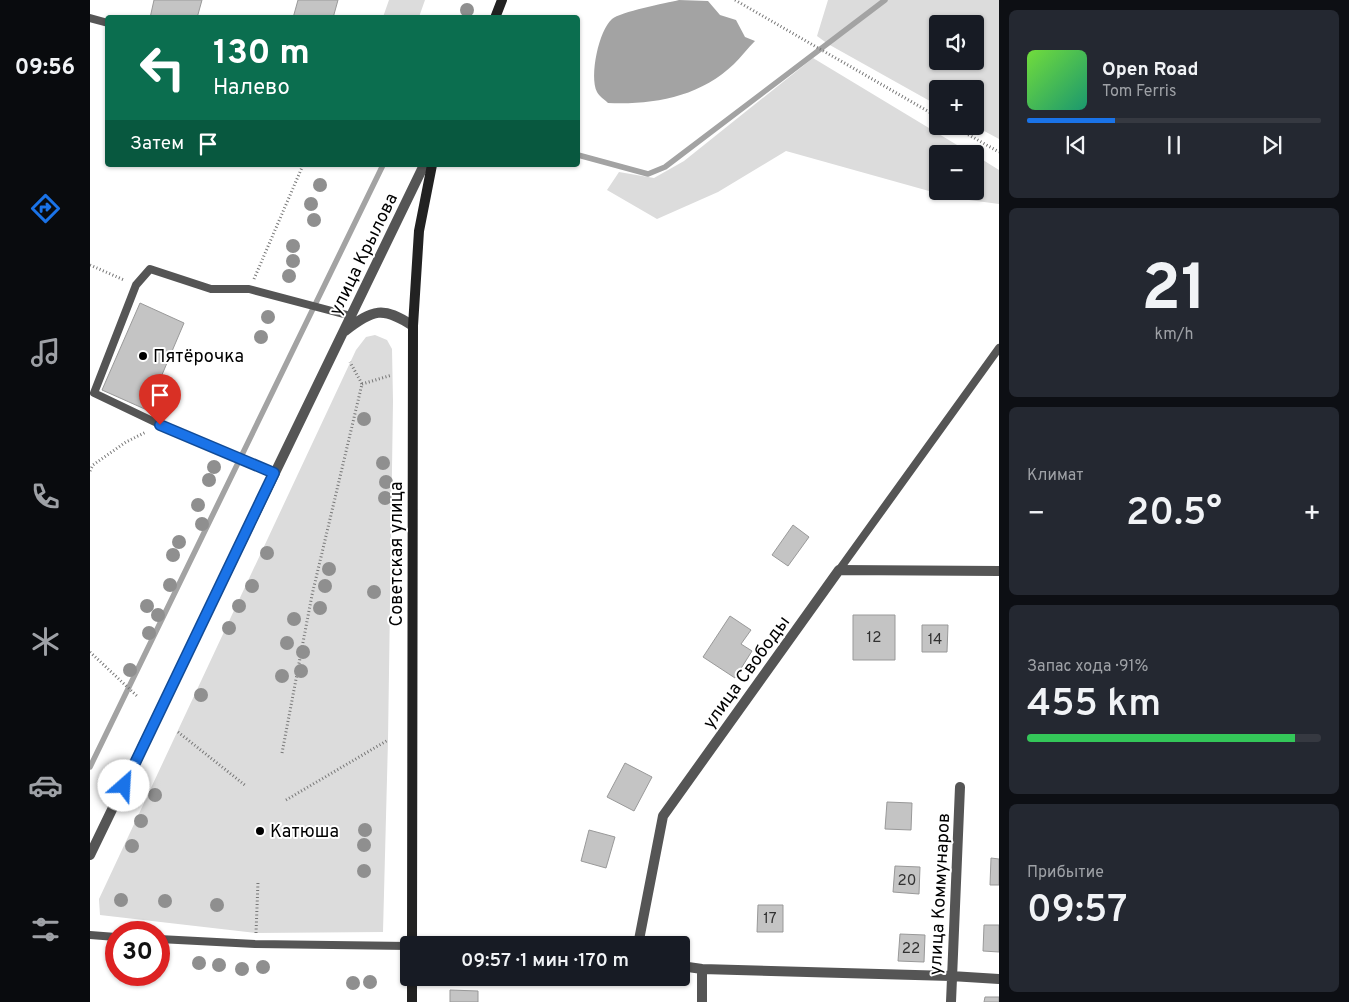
<!DOCTYPE html>
<html lang="ru">
<head>
<meta charset="utf-8">
<style>
  :root { --surface:#171b24; --page:#242831; --text:#f1f3f6; --muted:#9ea1a6; --line:#363941; --accent:#1a73e8 }
  body { margin:0; font-family:Overpass,sans-serif; background:var(--page); color:var(--text); height:100vh; display:flex; flex-direction:column; font-size:19px; white-space:nowrap }
  * { box-sizing:border-box; margin:0 }
  p { font-size:16px; color:var(--muted) }
  .icon { flex:none; width:28px; height:28px; fill:none; stroke:currentColor; stroke-width:2; stroke-linecap:round; stroke-linejoin:round }
  .map { position:relative; flex:1; overflow:hidden }
  .panel { display:flex; flex-direction:column; gap:10px; padding:10px; background:#0d0f14; width:350px }
  .panel>* { flex:none }
  .guide { position:absolute; left:15px; top:15px; width:475px; height:152px; border-radius:5px; box-shadow:0 1px 4px #0004; background:#0b6e4f; color:#fff; overflow:hidden }
  .tools { position:absolute; left:839px; top:15px; display:grid; gap:10px }
  .tools a { display:grid; place-items:center; width:55px; height:55px; border-radius:5px; background:var(--surface); box-shadow:0 1px 4px #0004; font-size:25px }
  .speed { position:absolute; left:15px; top:921px; display:flex; gap:10px; font-size:25px; font-weight:700; text-align:center }
  .speed>* { display:grid; place-content:center; width:65px; height:65px; border-radius:50%; background:var(--surface); box-shadow:0 1px 4px #0004; line-height:1 }
  .speed .limit { border:8px solid #d22; background:#fff; color:#111 }
  .pin { position:absolute; display:grid; place-items:center; width:42px; height:42px; color:#fff; margin:-51px -21px; border-radius:50% 50% 50% 0; rotate:-45deg; box-shadow:0 0 5px #0007 }
  .pin .icon { rotate:45deg }
  .me { position:absolute; width:55px; margin:-28px; rotate:26deg; stroke-linejoin:round; filter:drop-shadow(0 0 4px #0008) }
  .turn { display:flex; align-items:center; gap:18px; height:105px; padding:0 25px; font-size:22px }
  .turn .icon { width:65px; height:65px; stroke-width:2.5 }
  .turn b { display:block; font-size:35px; line-height:42px }
  .then { display:flex; align-items:center; height:48px; padding:0 25px; background:#0003; gap:10px; font-size:19px }
  .big { font-size:38px; font-weight:600; line-height:1.1 }
  .panel .tile { flex:1; display:flex; flex-direction:column; justify-content:center; gap:8px; min-width:0; padding:0 18px; border-radius:8px; background:var(--page) }
  .panel .dial { align-items:center; gap:0 }
  .dial b { font-size:65px; line-height:1 }
  .song { display:flex; align-items:center; gap:15px }
  .cover { width:60px; height:60px; border-radius:8px; background:linear-gradient(135deg,hsl(100 70% 55%),hsl(160 70% 35%)) }
  .played { height:5px; border-radius:2px; background:linear-gradient(90deg,var(--accent) 30%,var(--line) 30%) }
  .keys { display:flex; justify-content:space-around; direction:ltr }
  .heat { display:flex; justify-content:space-between; align-items:center; font-size:28px; direction:ltr }
  .charge { height:8px; border-radius:4px; background:linear-gradient(90deg,#34c759 91%,var(--line) 0) }
  .trip { position:absolute; left:310px; top:936px; width:290px; height:50px; border-radius:5px; background:var(--surface); box-shadow:0 1px 4px #0004; font-weight:600; line-height:50px; text-align:center }
  main { display:flex; flex:1; min-height:0 }
  .dock { display:flex; flex-direction:column; width:90px; justify-content:space-around; align-items:center; background:#090b0e; color:var(--muted) }
  .dock .icon { width:35px; height:35px }
  .dock .active { color:var(--accent) }
  .dock b { font-size:22px; color:var(--text) }
  .map>svg:first-child { display:block }
  .green { fill:#dcdcdc; fill-rule:evenodd }
  .water { fill:#a3a3a3 }
  .lines { fill:none; stroke-linecap:round; stroke-linejoin:round }
  .stream { stroke:#a3a3a3; stroke-width:5.5 }
  .building { fill:#c4c4c4; stroke:#999 }
  .path { stroke:#777; stroke-width:3; stroke-dasharray:1 2.5; stroke-linecap:butt }
  .lane { stroke:#555; stroke-width:8 }
  .street { stroke:#555; stroke-width:10 }
  .secondary { stroke:#222; stroke-width:10 }
  .tree { fill:#8f8f8f }
  .route-casing { stroke:#114b97; stroke-width:12 }
  .route { stroke:#1a73e8; stroke-width:9 }
  .poi-dot { fill:#000; stroke:#fff; stroke-width:2 }
  .labels { text-anchor:middle; stroke-width:4; stroke-linejoin:round; paint-order:stroke }
  .number-label { font-size:15px; fill:#313131 }
  .street-label { font-size:18px; fill:#000; stroke:#fff }
  .poi-label { font-size:18px; fill:#000; stroke:#fff; text-anchor:start }
</style>
</head>
<body>
<main>
<nav class="dock">
<b>09:56</b>
<svg class="icon active" aria-label="directions" viewBox="0 0 24 24"><path d="M12 3l9 9-9 9-9-9zM9 14v-3h6M13 9l2 2-2 2"/></svg>
<svg class="icon" aria-label="music" viewBox="0 0 24 24"><path d="M9 18V5l10-2v13"/><circle cx="6" cy="18" r="3"/><circle cx="16" cy="16" r="3"/></svg>
<svg class="icon" aria-label="phone" viewBox="0 0 24 24"><path d="M5 4h4l2 5-3 2q2 4 5 5l2-3 5 2v4C11 20 4 13 5 4z"/></svg>
<svg class="icon" aria-label="climate" viewBox="0 0 24 24"><path d="M12 3v18M4 7l16 10M4 17L20 7"/></svg>
<svg class="icon" aria-label="car" viewBox="0 0 24 24"><path d="M5 17H2v-5l4-1 3-4h7l3 4 3 1v5h-3M9 17h6M6 11h13"/><circle cx="7" cy="17" r="2"/><circle cx="17" cy="17" r="2"/></svg>
<svg class="icon" aria-label="filters" viewBox="0 0 24 24"><path d="M4 7h16M4 17h16"/><circle cx="9" cy="7" r="2"/><circle cx="15" cy="17" r="2"/></svg>
</nav>
<div class="map">
<svg width="909" height="1002" viewBox="0 0 909 1002">
  <rect width="100%" height="100%" fill="#fff"/>
  <path class="green" d="M299 0H335L329 17H293Z
    M738 0H909V139L885 126V89H848L847 105 738 44 727 36ZM848 24H885V61H848Z
    M723 58 882 154H848V191H885V155L909 170V204L864 198 696 151 628 192 567 219 517 190 529 172 564 178 594 161Z
    M285 335 297 340 302 349 303 401 298 740 293 932 166 933 10 915 9 899 266 350 276 337Z"/>
  <path class="water" d="M589 0 618 1 630 15 646 20 655 37 665 41C658 48 651 57 644 64 610 97 563 105 518 103 515 100 509 96 507 92 499 76 509 30 522 19 530 12 576 3 589 0Z"/>
  <g class="lines">
    <path class="stream" d="M488 155 558 174 575 167 795 0
      M0 767 293 165"/>
  </g>
  <path class="building" d="M64 0H112L107 18H60Z
    M208 0H248L243 18H203Z
    M50 303 94 323 57 410 12 390Z
    M703 525 719 537 698 566 682 555Z
    M763 615H805V660H763Z
    M640 616 661 630 651 644 662 651 645 678 613 657Z
    M832 625H858L857 652H832Z
    M535 763 562 777 544 811 517 797Z
    M797 802 822 803 821 830 795 829Z
    M499 830 525 837 516 868 491 861Z
    M901 858 909 859V885H900Z
    M805 866 830 867 829 894 803 892Z
    M668 905H693V932H667Z
    M894 925H909V952L893 951Z
    M810 934 835 935 834 962 808 961Z
    M360 990 388 991V1002H360Z
    M895 997H909V1002H894Z"/>
  <g class="lines">
    <path class="path" d="M645 0 848 117
      M863 126 909 152
      M0 265 34 280
      M164 279 213 165
      M272 384 302 375
      M0 471 3 465 36 442 56 432
      M0 652 48 697
      M88 732 156 786
      M192 753 222 595 272 384 260 362
      M196 800 298 740
      M166 933 168 882"/>
    <path class="lane" d="M0 18 18 23
      M184 473 71 425 4 393 46 285 60 269 121 289H159L261 316
      M749 570 909 348
      M0 935 26 937
      M69 939 165 944 319 946"/>
    <path class="street" d="M255 331C283 309 293 306 323 326
      M0 855 334 165
      M548 945 573 816 749 570 909 571
      M591 966 612 969 861 976 909 979
      M612 1002V969
      M861 1002 870 787"/>
    <path class="secondary" d="M405 18 412 0
      M322 945 323 326 329 231 342 165
      M322 978V1002"/>
  </g>
  <g class="tree">
    <circle cx="377" cy="10" r="7"/>
    <circle cx="230" cy="185" r="7"/>
    <circle cx="221" cy="204" r="7"/>
    <circle cx="224" cy="220" r="7"/>
    <circle cx="203" cy="246" r="7"/>
    <circle cx="203" cy="261" r="7"/>
    <circle cx="199" cy="276" r="7"/>
    <circle cx="178" cy="317" r="7"/>
    <circle cx="171" cy="337" r="7"/>
    <circle cx="274" cy="419" r="7"/>
    <circle cx="293" cy="463" r="7"/>
    <circle cx="124" cy="467" r="7"/>
    <circle cx="119" cy="480" r="7"/>
    <circle cx="296" cy="482" r="7"/>
    <circle cx="295" cy="498" r="7"/>
    <circle cx="108" cy="505" r="7"/>
    <circle cx="112" cy="524" r="7"/>
    <circle cx="89" cy="542" r="7"/>
    <circle cx="177" cy="553" r="7"/>
    <circle cx="83" cy="555" r="7"/>
    <circle cx="239" cy="569" r="7"/>
    <circle cx="80" cy="585" r="7"/>
    <circle cx="162" cy="586" r="7"/>
    <circle cx="235" cy="586" r="7"/>
    <circle cx="284" cy="592" r="7"/>
    <circle cx="57" cy="606" r="7"/>
    <circle cx="149" cy="606" r="7"/>
    <circle cx="230" cy="608" r="7"/>
    <circle cx="68" cy="615" r="7"/>
    <circle cx="204" cy="619" r="7"/>
    <circle cx="139" cy="628" r="7"/>
    <circle cx="59" cy="633" r="7"/>
    <circle cx="197" cy="643" r="7"/>
    <circle cx="213" cy="652" r="7"/>
    <circle cx="40" cy="670" r="7"/>
    <circle cx="211" cy="671" r="7"/>
    <circle cx="192" cy="676" r="7"/>
    <circle cx="111" cy="695" r="7"/>
    <circle cx="65" cy="795" r="7"/>
    <circle cx="51" cy="821" r="7"/>
    <circle cx="275" cy="830" r="7"/>
    <circle cx="274" cy="845" r="7"/>
    <circle cx="42" cy="846" r="7"/>
    <circle cx="274" cy="871" r="7"/>
    <circle cx="31" cy="900" r="7"/>
    <circle cx="75" cy="901" r="7"/>
    <circle cx="127" cy="905" r="7"/>
    <circle cx="109" cy="963" r="7"/>
    <circle cx="129" cy="965" r="7"/>
    <circle cx="173" cy="967" r="7"/>
    <circle cx="152" cy="969" r="7"/>
    <circle cx="280" cy="982" r="7"/>
    <circle cx="263" cy="983" r="7"/>
  </g>
  <g class="lines">
    <g class="route-casing">
      <path id="route" d="M34 786 184 473 70 425"/>
    </g>
    <use href="#route" class="route"/>
  </g>
  <g class="poi-dot">
    <circle cx="53" cy="356" r="5"/>
    <circle cx="170" cy="831" r="5"/>
  </g>
  <g class="labels">
    <g class="number-label">
      <text x="784" y="642">12</text>
      <text x="845" y="644">14</text>
      <text x="817" y="885">20</text>
      <text x="680" y="923">17</text>
      <text x="821" y="953">22</text>
    </g>
    <g class="street-label">
      <text transform="translate(273 254) rotate(-64)" y="6">улица Крылова</text>
      <text transform="translate(306 554) rotate(-90)" y="6">Советская улица</text>
      <text transform="translate(656 672) rotate(-54)" y="6">улица Свободы</text>
      <text transform="translate(849 894) rotate(-87)" y="6">улица Коммунаров</text>
    </g>
    <g class="poi-label">
      <text x="63" y="362">Пятёрочка</text>
      <text x="180" y="837">Катюша</text>
    </g>
  </g>
</svg>
<div class="tools">
<a><svg class="icon" aria-label="sound" viewBox="0 0 24 24"><path d="M4 9h4l5-4v14l-5-4H4zM17 9q2 3 0 6"/></svg></a>
<a>+</a>
<a>−</a>
</div>
<div class="speed"><div class="limit">30</div></div>
<div class="pin" style="left:70px;top:425px;background:#d93025"><svg class="icon" aria-label="arrive" viewBox="0 0 24 24"><path d="M6 21V4h12l-3 4 3 4H6"/></svg></div>
<svg class="me" style="left:34px;top:786px" viewBox="-20 -20 40 40"><circle r="19" fill="#fff"/><path d="M0-13L10 11 0 6-10 11z" fill="#1a73e8"/></svg>
<div class="trip">09:57 · 1 мин · 170 m</div>
<div class="guide">
<div class="turn"><svg class="icon" aria-label="left" viewBox="0 0 24 24"><path d="M17 20v-9H6M10 6l-5 5 5 5"/></svg><div><b>130 m</b>Налево</div></div>
<div class="then">Затем<svg class="icon" aria-label="arrive" viewBox="0 0 24 24"><path d="M6 21V4h12l-3 4 3 4H6"/></svg></div>
</div>
</div>
<section class="panel">
<div class="tile">
<div class="song"><i class="cover"></i><div><b>Open Road</b><p>Tom Ferris</p></div></div>
<div class="played"></div>
<div class="keys"><svg class="icon" aria-label="previous" viewBox="0 0 24 24"><path d="M18 5L8 12l10 7zM5 5v14"/></svg><svg class="icon" aria-label="pause" viewBox="0 0 24 24"><path d="M8 5v14M16 5v14"/></svg><svg class="icon" aria-label="next" viewBox="0 0 24 24"><path d="M6 5l10 7-10 7zM19 5v14"/></svg></div>
</div>
<div class="tile dial"><b>21</b><p>km/h</p></div>
<div class="tile"><p>Климат</p>
<div class="heat"><a>−</a><b class="big">20.5°</b><a>+</a></div>
</div>
<div class="tile"><p>Запас хода · 91%</p><b class="big">455 km</b><div class="charge"></div></div>
<div class="tile"><p>Прибытие</p><b class="big">09:57</b></div>
</section>
</main>
</body>
</html>
